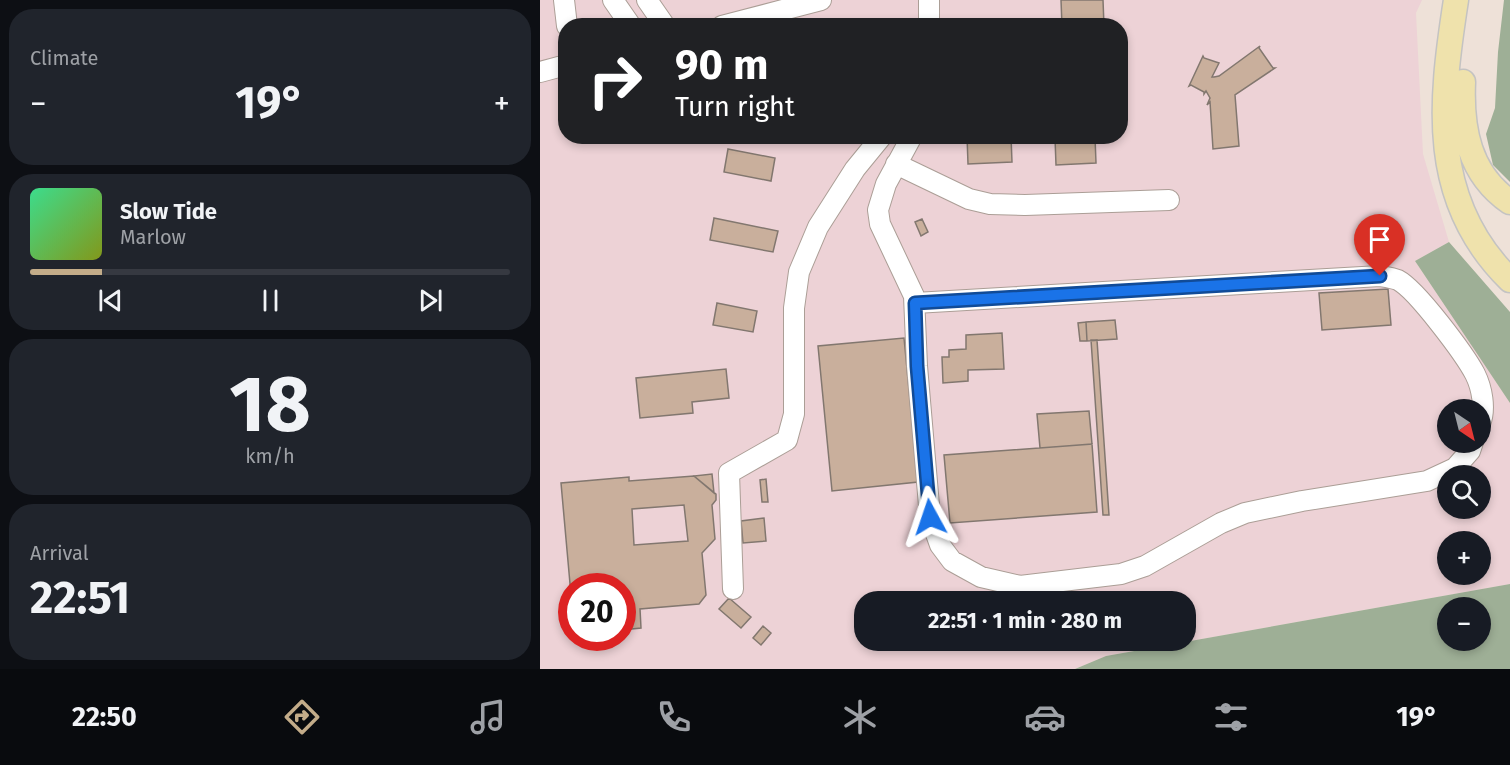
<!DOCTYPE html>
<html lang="en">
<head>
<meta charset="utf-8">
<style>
  :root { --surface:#171b24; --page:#20242c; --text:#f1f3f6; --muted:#9ea1a6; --line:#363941; --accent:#c3ac89 }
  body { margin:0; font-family:"Fira Sans",sans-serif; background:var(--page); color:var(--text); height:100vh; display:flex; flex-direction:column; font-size:22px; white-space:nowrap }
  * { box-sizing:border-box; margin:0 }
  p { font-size:20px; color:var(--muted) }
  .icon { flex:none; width:33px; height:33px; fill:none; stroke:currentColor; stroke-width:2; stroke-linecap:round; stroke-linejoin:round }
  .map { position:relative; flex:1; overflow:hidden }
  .panel { display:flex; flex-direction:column; gap:9px; padding:9px; background:#0d0f14; width:540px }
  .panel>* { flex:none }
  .top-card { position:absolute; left:18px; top:18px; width:570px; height:126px; border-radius:24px; box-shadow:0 3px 9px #0003; background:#202124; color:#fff; overflow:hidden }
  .needle { width:39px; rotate:145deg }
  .fabs { position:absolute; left:897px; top:399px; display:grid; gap:12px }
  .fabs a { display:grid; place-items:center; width:54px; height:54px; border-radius:50%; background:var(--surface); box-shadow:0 3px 9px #0003; font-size:30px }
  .speed { position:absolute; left:18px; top:573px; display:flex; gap:12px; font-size:30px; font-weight:700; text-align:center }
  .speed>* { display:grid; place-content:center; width:78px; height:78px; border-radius:50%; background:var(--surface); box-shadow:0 3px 9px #0003; line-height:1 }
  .speed .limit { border:9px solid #d22; background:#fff; color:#111 }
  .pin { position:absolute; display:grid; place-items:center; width:51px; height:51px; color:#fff; margin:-62px -26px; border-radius:50% 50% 50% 0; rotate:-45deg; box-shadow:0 0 6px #0007 }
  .pin .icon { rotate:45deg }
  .me { position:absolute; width:66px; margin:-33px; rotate:355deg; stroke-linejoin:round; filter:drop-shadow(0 0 4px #0008) }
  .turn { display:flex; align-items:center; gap:21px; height:126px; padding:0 18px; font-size:27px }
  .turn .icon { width:78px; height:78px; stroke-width:2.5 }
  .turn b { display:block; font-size:42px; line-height:51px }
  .big { font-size:45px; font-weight:700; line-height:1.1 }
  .panel .tile { flex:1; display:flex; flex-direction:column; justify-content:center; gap:9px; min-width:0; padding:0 21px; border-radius:24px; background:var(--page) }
  .panel .dial { align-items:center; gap:0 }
  .dial b { font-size:78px; line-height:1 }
  .song { display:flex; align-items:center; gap:18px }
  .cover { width:72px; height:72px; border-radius:9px; background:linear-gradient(135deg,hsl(150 70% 55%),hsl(70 70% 35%)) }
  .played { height:6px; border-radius:3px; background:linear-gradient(90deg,var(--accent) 15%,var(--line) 15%) }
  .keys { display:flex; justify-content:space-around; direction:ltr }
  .heat { display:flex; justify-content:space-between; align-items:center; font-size:33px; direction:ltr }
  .trip { position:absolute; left:314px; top:591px; width:342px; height:60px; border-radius:24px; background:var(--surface); box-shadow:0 3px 9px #0003; font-weight:700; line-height:60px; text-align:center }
  .tabs { display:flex; height:96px; justify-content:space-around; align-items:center; background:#090b0e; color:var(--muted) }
  .tabs .icon { width:42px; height:42px }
  .tabs .on { color:var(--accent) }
  .tabs b { font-size:27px; color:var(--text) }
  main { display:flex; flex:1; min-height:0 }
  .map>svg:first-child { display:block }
  .industrial { fill:#edd2d6; fill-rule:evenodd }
  .forest { fill:#9eaf96; fill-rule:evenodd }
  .building { fill:#c9af9c; stroke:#82776f; stroke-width:1.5; fill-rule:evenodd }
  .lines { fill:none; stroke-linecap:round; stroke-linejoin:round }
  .minor-casing { stroke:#ab9e96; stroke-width:22 }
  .major-casing { stroke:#c4c3c2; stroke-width:27 }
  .minor { stroke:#fff; stroke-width:20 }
  .major { stroke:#efe2ac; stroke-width:24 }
  .route-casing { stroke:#114b97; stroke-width:15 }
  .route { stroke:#1a73e8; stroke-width:10 }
</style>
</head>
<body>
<main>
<section class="panel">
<div class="tile"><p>Climate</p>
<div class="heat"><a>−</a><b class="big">19°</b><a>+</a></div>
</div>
<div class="tile">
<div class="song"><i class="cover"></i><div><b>Slow Tide</b><p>Marlow</p></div></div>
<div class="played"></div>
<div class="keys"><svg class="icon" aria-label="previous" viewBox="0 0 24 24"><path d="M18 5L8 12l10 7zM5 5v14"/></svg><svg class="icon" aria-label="pause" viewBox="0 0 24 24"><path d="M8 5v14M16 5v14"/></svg><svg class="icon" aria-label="next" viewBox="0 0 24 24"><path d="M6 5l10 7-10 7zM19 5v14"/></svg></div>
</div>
<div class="tile dial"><b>18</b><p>km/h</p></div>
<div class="tile"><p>Arrival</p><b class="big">22:51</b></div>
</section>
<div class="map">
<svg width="970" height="669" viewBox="0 0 970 669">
  <rect width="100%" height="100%" fill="#eee1d8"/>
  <path class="industrial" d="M0 0H882L876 13 883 154 909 242 875 261 970 403V584L566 656 535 669H0ZM26 26H580V136H26ZM908 410H940V442H908ZM908 476H940V508H908ZM908 542H940V574H908ZM32 586H82V638H32ZM324 602H645V640H324Z"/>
  <path class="forest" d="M964 0H970V182L953 165 946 134 955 108 958 52Z
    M909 242 970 312V403L875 261Z
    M970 584V669H535L566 656ZM908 608H940V640H908Z"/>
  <path class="building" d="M521 0H563L564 26H522Z
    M720 46 719 48 733 68H735L695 95 699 146 673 149 670 102 667 105 670 98 666 91 664 94V92L651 85 649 86 663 56 664 58 679 63 672 77H674L679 76Z
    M427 136H471L472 162 428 164Z
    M555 137 556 163 516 165 515 138Z
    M188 149 235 158 231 181 184 172Z
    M174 218 238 231 233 252 170 240Z
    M382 219 388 232 381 236 375 222Z
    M848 289 851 325 782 330 779 293Z
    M177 303 217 311 213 332 173 325Z
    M575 320 577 339 547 341 546 322Z
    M546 322 547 341H540L538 323Z
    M462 333 464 369 428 370V381L403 383 402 357H409V350L426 349V335Z
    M364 338 378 482 292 491 278 346Z
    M551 340H557L569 515H563Z
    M186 369 189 398 152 402 153 413 100 418 96 378Z
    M549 411 552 444 500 448 497 414Z
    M552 444 557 512 410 523 404 455Z
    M172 474 174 493 154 476Z
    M154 476 176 494V500L172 505 175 539 162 553 166 595 159 604 100 609 101 628 82 630V586H32V606L21 483 89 477V481ZM144 505 148 541 94 545 92 509Z
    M226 479 228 502H222L220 480Z
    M224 518 226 541 203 543 201 521Z
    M189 598 211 617 201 628 179 609Z
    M223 626 231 633 221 645 213 638Z"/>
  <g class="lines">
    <g class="minor-casing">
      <path id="minor" d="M24 0 27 26
        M73 0 91 26
        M107 0 125 26
        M389 0V26
        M182 26 281 0
        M0 72 26 65
        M372 136 346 184 338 210 340 224 374 296 377 366 390 517 400 545 412 561 441 577 480 586 581 574 605 566 681 523 705 513 762 501 887 481 915 468 930 451 933 442
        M356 164 429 199 450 204 485 205 629 200
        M375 303 840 276C846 277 853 278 858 280 877 290 925 355 935 374 942 388 946 409 940 424
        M193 589 189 473 247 440 254 414V308L259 272 278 227 315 169 342 136"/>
    </g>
    <g class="major-casing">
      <path id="major" d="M916 0C900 103 889 201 970 280
        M923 82C921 129 929 174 970 202"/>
    </g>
    <use href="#minor" class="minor"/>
    <use href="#major" class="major"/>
  </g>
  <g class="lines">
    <g class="route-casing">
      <path id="route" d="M390 517 377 366 375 303 840 276"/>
    </g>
    <use href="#route" class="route"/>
  </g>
</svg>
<div class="fabs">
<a><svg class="needle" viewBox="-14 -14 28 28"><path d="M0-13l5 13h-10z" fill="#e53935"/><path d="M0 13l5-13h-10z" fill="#9ea1a6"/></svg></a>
<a><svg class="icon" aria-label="search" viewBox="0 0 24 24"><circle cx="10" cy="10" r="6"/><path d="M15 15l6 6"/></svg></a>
<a>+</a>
<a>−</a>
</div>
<div class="speed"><div class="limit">20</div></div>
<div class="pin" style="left:840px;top:276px;background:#d93025"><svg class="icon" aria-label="arrive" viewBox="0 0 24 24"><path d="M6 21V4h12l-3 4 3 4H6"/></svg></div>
<svg class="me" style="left:390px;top:517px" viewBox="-20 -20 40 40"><path d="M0-17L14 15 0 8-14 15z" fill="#1a73e8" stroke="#fff" stroke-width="4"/></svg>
<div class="trip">22:51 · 1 min · 280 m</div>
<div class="top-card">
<div class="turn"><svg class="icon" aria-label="right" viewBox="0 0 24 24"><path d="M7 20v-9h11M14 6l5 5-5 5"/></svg><div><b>90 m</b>Turn right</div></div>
</div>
</div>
</main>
<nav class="tabs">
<b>22:50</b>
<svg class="icon on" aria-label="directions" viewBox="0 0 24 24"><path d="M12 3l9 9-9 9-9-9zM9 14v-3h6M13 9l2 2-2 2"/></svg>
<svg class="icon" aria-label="music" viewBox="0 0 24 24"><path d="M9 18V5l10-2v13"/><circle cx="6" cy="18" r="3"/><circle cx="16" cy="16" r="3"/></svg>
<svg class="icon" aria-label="phone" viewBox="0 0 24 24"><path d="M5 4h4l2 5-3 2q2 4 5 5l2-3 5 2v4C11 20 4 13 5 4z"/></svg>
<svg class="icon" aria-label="climate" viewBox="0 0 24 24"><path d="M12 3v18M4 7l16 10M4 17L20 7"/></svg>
<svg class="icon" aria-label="car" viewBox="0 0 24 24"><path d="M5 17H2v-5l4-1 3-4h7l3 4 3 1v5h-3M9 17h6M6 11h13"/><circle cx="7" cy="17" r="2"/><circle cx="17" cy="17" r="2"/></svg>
<svg class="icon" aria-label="filters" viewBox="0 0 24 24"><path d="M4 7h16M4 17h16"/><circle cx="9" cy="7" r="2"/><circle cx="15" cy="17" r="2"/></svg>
<b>19°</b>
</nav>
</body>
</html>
